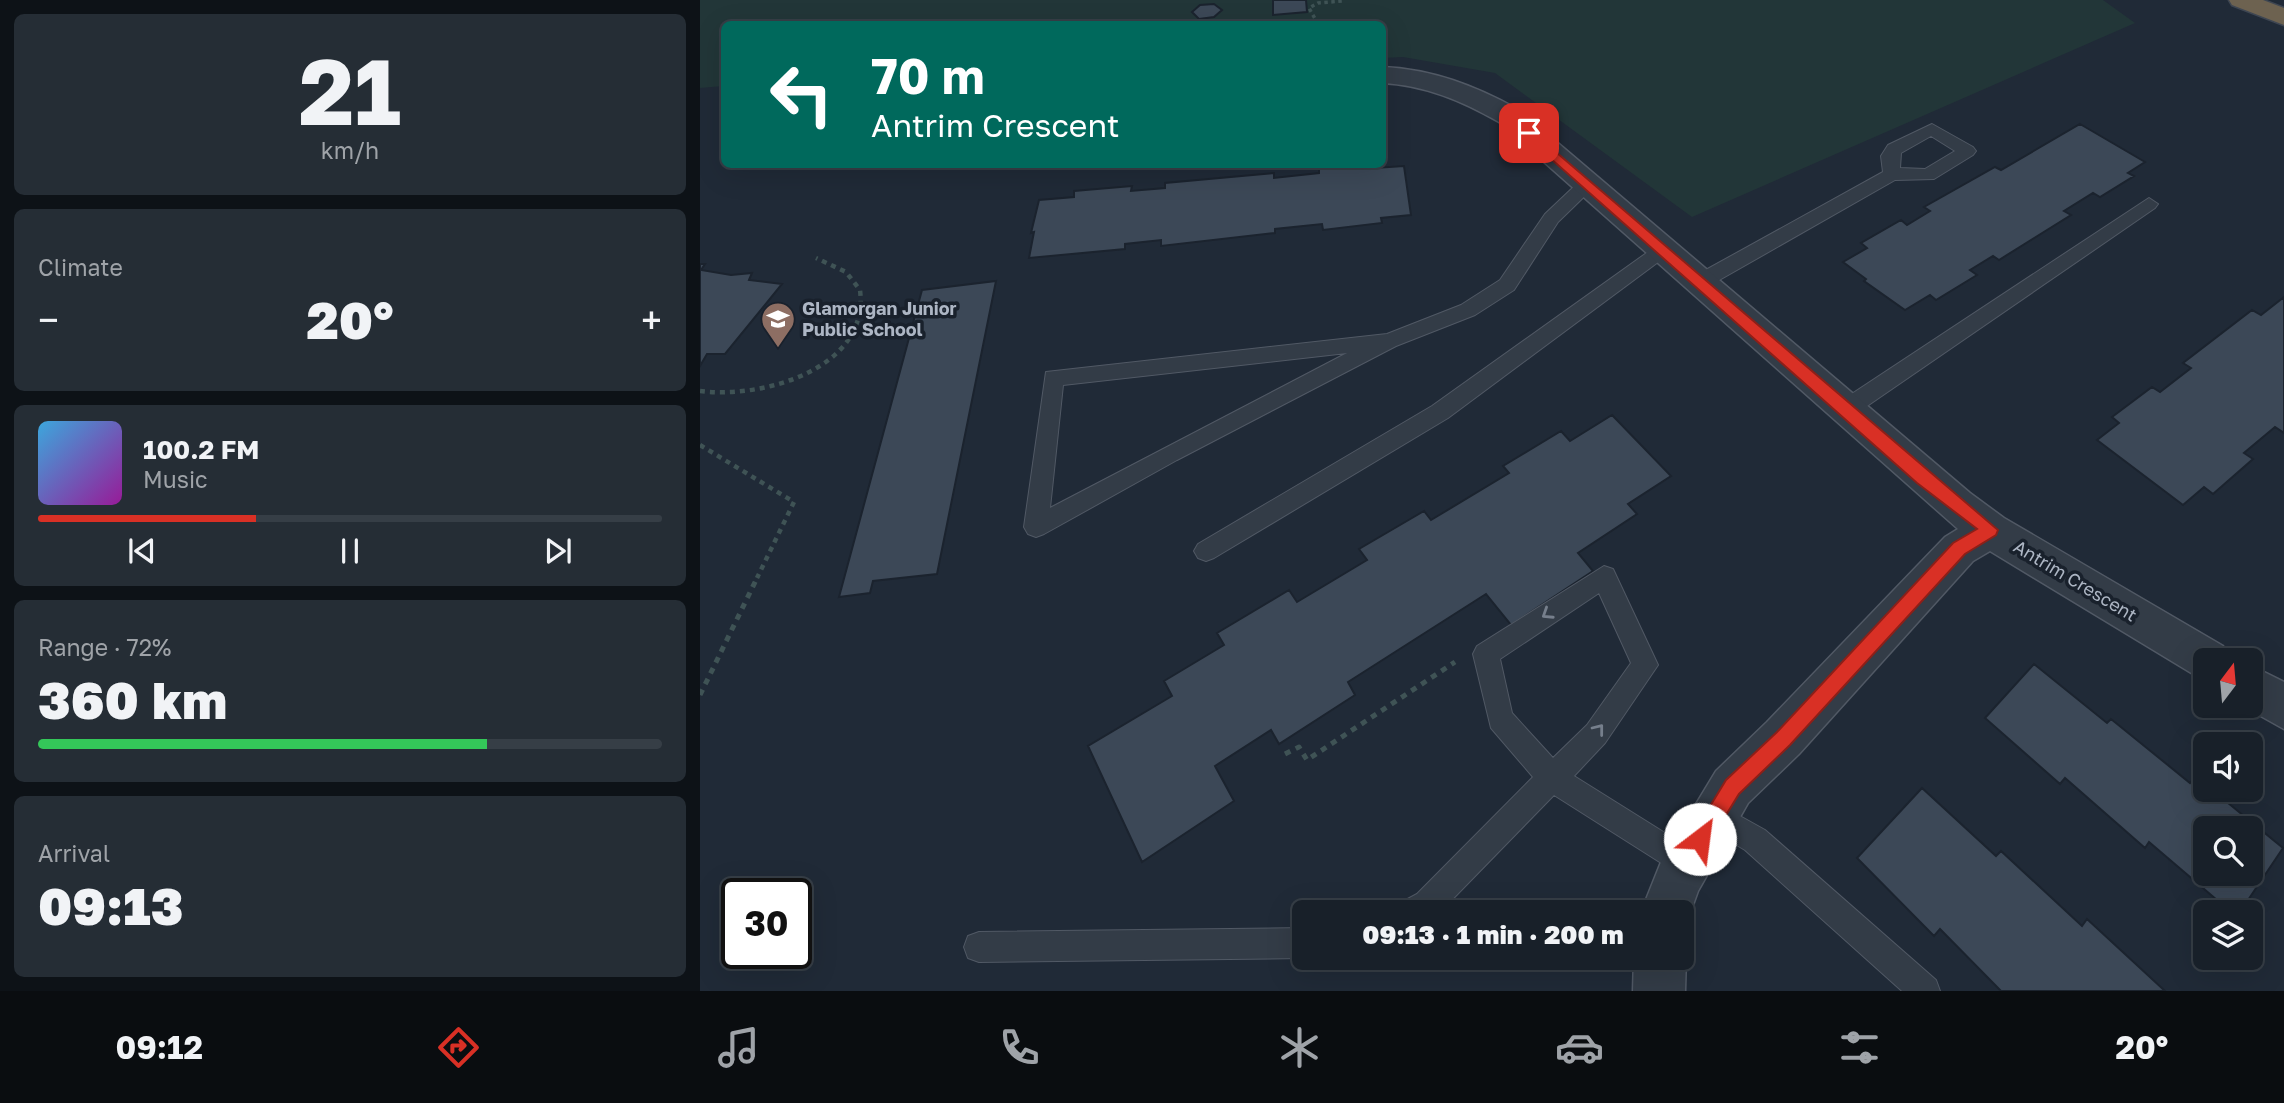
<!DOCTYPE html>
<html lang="en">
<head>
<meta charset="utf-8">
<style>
  :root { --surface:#182029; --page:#252d35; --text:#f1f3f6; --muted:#9fa3a8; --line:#363e46; --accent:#d93025 }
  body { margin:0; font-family:"Golos Text",sans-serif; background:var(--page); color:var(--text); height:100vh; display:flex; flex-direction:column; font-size:26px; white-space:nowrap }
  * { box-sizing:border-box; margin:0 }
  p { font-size:23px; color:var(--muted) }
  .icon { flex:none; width:38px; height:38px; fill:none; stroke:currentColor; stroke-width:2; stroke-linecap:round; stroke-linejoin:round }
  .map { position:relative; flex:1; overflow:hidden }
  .panel { display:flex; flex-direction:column; gap:14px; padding:14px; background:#0d1217; width:700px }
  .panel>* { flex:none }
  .banner { position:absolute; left:21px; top:21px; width:665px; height:147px; border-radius:10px; box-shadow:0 7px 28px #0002,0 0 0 2px var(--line); background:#00695c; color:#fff; overflow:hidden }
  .needle { width:46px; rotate:16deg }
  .fabs { position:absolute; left:1493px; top:648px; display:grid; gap:14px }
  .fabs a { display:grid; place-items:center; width:70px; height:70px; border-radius:10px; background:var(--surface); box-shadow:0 7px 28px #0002,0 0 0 2px var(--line); font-size:35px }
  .speed { position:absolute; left:21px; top:878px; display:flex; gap:14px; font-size:35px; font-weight:700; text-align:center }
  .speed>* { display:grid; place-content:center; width:91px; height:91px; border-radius:50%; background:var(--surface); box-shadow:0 7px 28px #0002,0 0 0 2px var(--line); line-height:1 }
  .speed .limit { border:4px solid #111; border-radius:10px; background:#fff; color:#111 }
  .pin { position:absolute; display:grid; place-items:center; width:60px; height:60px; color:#fff; margin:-30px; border-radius:14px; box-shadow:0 4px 10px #0006 }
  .me { position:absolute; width:77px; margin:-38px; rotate:30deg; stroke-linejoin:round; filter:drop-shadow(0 0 5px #0008) }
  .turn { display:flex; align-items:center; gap:24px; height:147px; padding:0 35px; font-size:32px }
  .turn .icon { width:91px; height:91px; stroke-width:2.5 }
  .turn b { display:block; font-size:49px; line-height:60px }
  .big { font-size:52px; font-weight:800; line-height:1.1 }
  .panel .widget { flex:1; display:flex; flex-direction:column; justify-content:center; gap:10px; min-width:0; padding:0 24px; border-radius:10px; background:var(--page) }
  .panel .dial { align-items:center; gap:0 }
  .dial b { font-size:91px; line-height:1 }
  .song { display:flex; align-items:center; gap:21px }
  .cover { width:84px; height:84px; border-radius:10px; background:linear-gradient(135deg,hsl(200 70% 55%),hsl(300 70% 35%)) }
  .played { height:7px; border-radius:4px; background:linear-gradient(90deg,var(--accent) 35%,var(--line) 35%) }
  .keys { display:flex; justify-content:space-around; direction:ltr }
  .heat { display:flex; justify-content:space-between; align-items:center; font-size:38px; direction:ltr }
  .charge { height:10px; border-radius:5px; background:linear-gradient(90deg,#34c759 72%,var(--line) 0) }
  .trip { position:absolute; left:592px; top:900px; width:402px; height:70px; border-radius:10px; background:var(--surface); box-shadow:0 7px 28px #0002,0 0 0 2px var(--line); font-weight:800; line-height:70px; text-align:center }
  .menu { display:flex; height:112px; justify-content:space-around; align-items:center; background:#0a0d10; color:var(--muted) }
  .menu .icon { width:49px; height:49px }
  .menu .on { color:var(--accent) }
  .menu b { font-size:32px; color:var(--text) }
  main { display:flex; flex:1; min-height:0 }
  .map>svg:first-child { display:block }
  .green { fill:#223638 }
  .building { fill:#3c4857; stroke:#1b232e; stroke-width:2; fill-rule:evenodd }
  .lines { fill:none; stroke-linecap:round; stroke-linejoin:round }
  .service-casing { stroke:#515965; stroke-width:2 }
  .minor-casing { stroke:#515965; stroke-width:3 }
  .motorway-casing { stroke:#3e4652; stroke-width:3 }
  .path-far2 { stroke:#3f5355; stroke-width:3.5; stroke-dasharray:3.5 3.5; stroke-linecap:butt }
  .path-far1 { stroke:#3f5355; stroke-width:4.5; stroke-dasharray:5 5; stroke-linecap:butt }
  .path { stroke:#3f5355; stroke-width:5; stroke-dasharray:6 6; stroke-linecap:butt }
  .service { fill:#333c47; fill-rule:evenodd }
  .minor { fill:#333c47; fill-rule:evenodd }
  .motorway { fill:#6d6250; fill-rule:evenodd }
  .oneway { stroke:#767f8c }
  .route { fill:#d93025; stroke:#8d1f18; stroke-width:2 }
  .labels { text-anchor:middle; stroke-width:7; stroke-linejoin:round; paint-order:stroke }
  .poi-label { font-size:18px; font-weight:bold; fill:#adb6c4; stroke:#19212c; text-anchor:start }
  .street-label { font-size:18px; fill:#adb6c4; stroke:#19212c }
</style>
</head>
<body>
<main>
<section class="panel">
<div class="widget dial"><b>21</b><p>km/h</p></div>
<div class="widget"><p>Climate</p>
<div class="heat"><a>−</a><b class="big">20°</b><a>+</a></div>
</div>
<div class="widget">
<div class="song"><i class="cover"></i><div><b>100.2 FM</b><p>Music</p></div></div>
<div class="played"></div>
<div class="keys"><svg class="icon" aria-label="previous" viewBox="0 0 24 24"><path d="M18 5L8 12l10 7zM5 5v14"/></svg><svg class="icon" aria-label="pause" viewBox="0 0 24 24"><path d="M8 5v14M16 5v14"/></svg><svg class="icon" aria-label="next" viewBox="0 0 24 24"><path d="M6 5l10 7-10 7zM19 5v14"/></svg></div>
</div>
<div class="widget"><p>Range · 72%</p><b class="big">360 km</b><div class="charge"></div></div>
<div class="widget"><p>Arrival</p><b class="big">09:13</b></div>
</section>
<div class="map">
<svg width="1584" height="991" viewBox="0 0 1584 991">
  <rect width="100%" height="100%" fill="#202a37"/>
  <path class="green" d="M0 0H1403L1435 23 992 217 795 73 703 57 683 58 682 24H24V86L0 88Z"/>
  <path class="building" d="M573 0H606L607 12 573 15Z
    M514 4 522 10 514 17 499 19 492 12 500 5Z
    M1380 124 1445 162 1428 173 1434 176 1400 197 1393 193 1364 211 1371 215 1299 260 1293 256 1270 270 1277 275 1236 300 1230 295 1205 310 1164 281 1166 279 1143 262 1167 248 1161 243 1201 220 1207 225 1230 211 1224 207 1295 167 1301 170Z
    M659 164H675V168L704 166 711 215 681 218 682 223 623 230 622 224 575 229V233L461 246V240L425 244V249L329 258 334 232 331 233 339 200 374 197V191L432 186 431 191 465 188V183L574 173V178L619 173V168Z
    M0 264H5L1 270 31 275 52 273 49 280 82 284 25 354H7L0 366Z
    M296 281 237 574 173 581 170 593 139 597 222 290Z
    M1584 297V433L1575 427 1544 453 1553 459 1513 494 1504 487 1483 505 1397 440 1419 423 1412 417 1452 387 1460 392 1491 368 1483 363 1552 310 1561 315Z
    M912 415 971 476 928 504 937 514 878 553 893 571 811 625 786 594 648 682 655 695 579 744 571 730 515 766 534 801 442 862 388 746 472 696 464 681 524 645 517 633 589 590 597 602 667 560 659 549 724 511 731 520 809 473 803 466 861 431 870 441Z
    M1334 664 1407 723 1411 719 1490 783 1495 777 1505 785V789H1511L1583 848 1540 912H1531L1449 842 1445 848 1365 778 1360 784 1285 718ZM1505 828H1550V873H1505Z
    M1222 788 1296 856 1301 851 1382 926 1387 919 1465 991H1301L1240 929 1234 936 1157 858Z"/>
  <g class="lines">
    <g class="service-casing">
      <path id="service" d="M1232 124 1273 147 1276 151 1273 155 1234 179 1195 180 1007 287H993L990 282 993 277 1183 172 1181 156 1188 145ZM1231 136 1255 151 1225 169 1200 168 1201 153Z
        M887 178 896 184 893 188 858 222 814 290 775 315 696 346 477 460 344 534 336 537 328 534 324 527 346 372 687 334 761 305 800 280 845 214 881 180ZM647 353 350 508 363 385Z
        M1449 198 1458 204 1455 208 1154 415 1146 417 1138 415 1135 409 1138 403Z
        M962 242 971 249 969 254 748 418 514 558 506 561 498 558 494 551 498 544 732 406Z
        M904 566 913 569 958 665 905 743 874 776 997 853 1001 863 997 873 987 877 977 873 854 795 740 912H697L702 902 717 894 833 777 791 728 773 654 777 646ZM899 593 931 663 887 725 853 758 812 713 800 659Z
        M1013 801 1065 830 1236 980 1240 991H1202L1045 850 1003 825 999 815 1003 805Z
        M604 928V958L279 962 268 958 264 947 268 936 279 932Z"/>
    </g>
    <g class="minor-casing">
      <path id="minor" d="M682 67C732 69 776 86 819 110L1270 493 1304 518 1523 646 1529 660H1505V679L1493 674 1290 551 1273 561 1099 754 1048 803 998 891 984 930 982 912H941L961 862 1016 771 1067 722 1245 537 1258 529 799 122C762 101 725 85 682 83Z
        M1550 665 1584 682V729L1541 705H1550Z
        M982 948 986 957 985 991H933L934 957H982Z"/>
    </g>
    <g class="motorway-casing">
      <path id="motorway" d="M1529 0H1563L1584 8V25L1532 5Z"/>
    </g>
    <path class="path-far2" d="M618 24 609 8 618 3 642 1"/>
    <path class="path-far1" d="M0 391C60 399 170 370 160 290L146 272 116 258
      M0 445 94 502 57 578"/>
    <path class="path" d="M0 695 58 576
      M585 754 599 747 607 760 755 662"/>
    <use href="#service" class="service"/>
    <use href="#minor" class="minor"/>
    <use href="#motorway" class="motorway"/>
  </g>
  <defs><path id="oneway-chevron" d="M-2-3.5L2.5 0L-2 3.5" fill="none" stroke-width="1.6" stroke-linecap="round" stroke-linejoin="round" transform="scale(1.75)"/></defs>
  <g class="oneway">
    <use href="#oneway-chevron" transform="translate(847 614) rotate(147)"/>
    <use href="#oneway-chevron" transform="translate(899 729) rotate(-52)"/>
  </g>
  <path class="route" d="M829 129 1298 530 1296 535 1265 554 1090 745 1039 794 1007 846 1000 849 993 846 990 839 1026 780 1077 732 1253 543 1277 529 1217 483 824 135V130Z"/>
  <defs>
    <g id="school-pin" transform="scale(1.75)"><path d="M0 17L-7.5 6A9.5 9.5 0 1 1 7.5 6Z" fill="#8d6e63" stroke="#19212c"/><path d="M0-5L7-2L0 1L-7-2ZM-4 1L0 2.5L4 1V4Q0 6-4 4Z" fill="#fff"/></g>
  </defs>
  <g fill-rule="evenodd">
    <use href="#school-pin" x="78" y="319"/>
  </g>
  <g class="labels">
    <g class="poi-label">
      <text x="102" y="315">Glamorgan Junior<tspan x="102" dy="21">Public School</tspan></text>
    </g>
    <g class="street-label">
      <text transform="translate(1375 581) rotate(31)" y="6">Antrim Crescent</text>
    </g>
  </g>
</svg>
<div class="fabs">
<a><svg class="needle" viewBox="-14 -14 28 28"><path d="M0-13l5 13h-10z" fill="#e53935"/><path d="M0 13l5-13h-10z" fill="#9fa3a8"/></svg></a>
<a><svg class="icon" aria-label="sound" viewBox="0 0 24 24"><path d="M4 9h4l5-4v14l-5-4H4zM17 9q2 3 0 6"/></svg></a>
<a><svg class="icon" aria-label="search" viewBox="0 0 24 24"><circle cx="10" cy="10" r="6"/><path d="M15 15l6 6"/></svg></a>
<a><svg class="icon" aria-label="layers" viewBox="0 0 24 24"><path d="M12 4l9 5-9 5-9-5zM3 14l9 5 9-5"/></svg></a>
</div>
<div class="speed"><div class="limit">30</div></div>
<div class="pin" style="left:829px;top:133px;background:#d93025"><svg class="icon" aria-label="arrive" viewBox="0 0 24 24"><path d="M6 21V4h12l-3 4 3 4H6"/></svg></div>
<svg class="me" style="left:1000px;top:839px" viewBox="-20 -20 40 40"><circle r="19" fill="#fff"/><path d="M0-13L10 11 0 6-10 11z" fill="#d93025"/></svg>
<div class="trip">09:13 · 1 min · 200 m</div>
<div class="banner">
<div class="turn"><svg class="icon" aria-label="left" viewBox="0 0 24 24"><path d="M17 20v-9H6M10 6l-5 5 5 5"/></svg><div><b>70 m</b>Antrim Crescent</div></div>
</div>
</div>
</main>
<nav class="menu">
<b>09:12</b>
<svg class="icon on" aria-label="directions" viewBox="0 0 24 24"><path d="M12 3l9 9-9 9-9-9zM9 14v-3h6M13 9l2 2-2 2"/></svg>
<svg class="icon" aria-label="music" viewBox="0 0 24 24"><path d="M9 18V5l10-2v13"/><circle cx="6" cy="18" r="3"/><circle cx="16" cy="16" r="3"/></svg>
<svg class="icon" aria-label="phone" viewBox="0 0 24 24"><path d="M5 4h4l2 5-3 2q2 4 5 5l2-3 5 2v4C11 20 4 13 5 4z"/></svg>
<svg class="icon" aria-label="climate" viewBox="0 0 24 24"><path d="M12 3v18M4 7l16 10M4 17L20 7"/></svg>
<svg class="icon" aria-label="car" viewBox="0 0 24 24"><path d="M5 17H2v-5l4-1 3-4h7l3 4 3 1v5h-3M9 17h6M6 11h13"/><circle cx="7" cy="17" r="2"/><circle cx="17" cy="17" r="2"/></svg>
<svg class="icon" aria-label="filters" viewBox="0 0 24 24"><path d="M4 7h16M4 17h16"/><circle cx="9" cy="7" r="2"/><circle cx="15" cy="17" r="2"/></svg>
<b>20°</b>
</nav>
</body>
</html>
